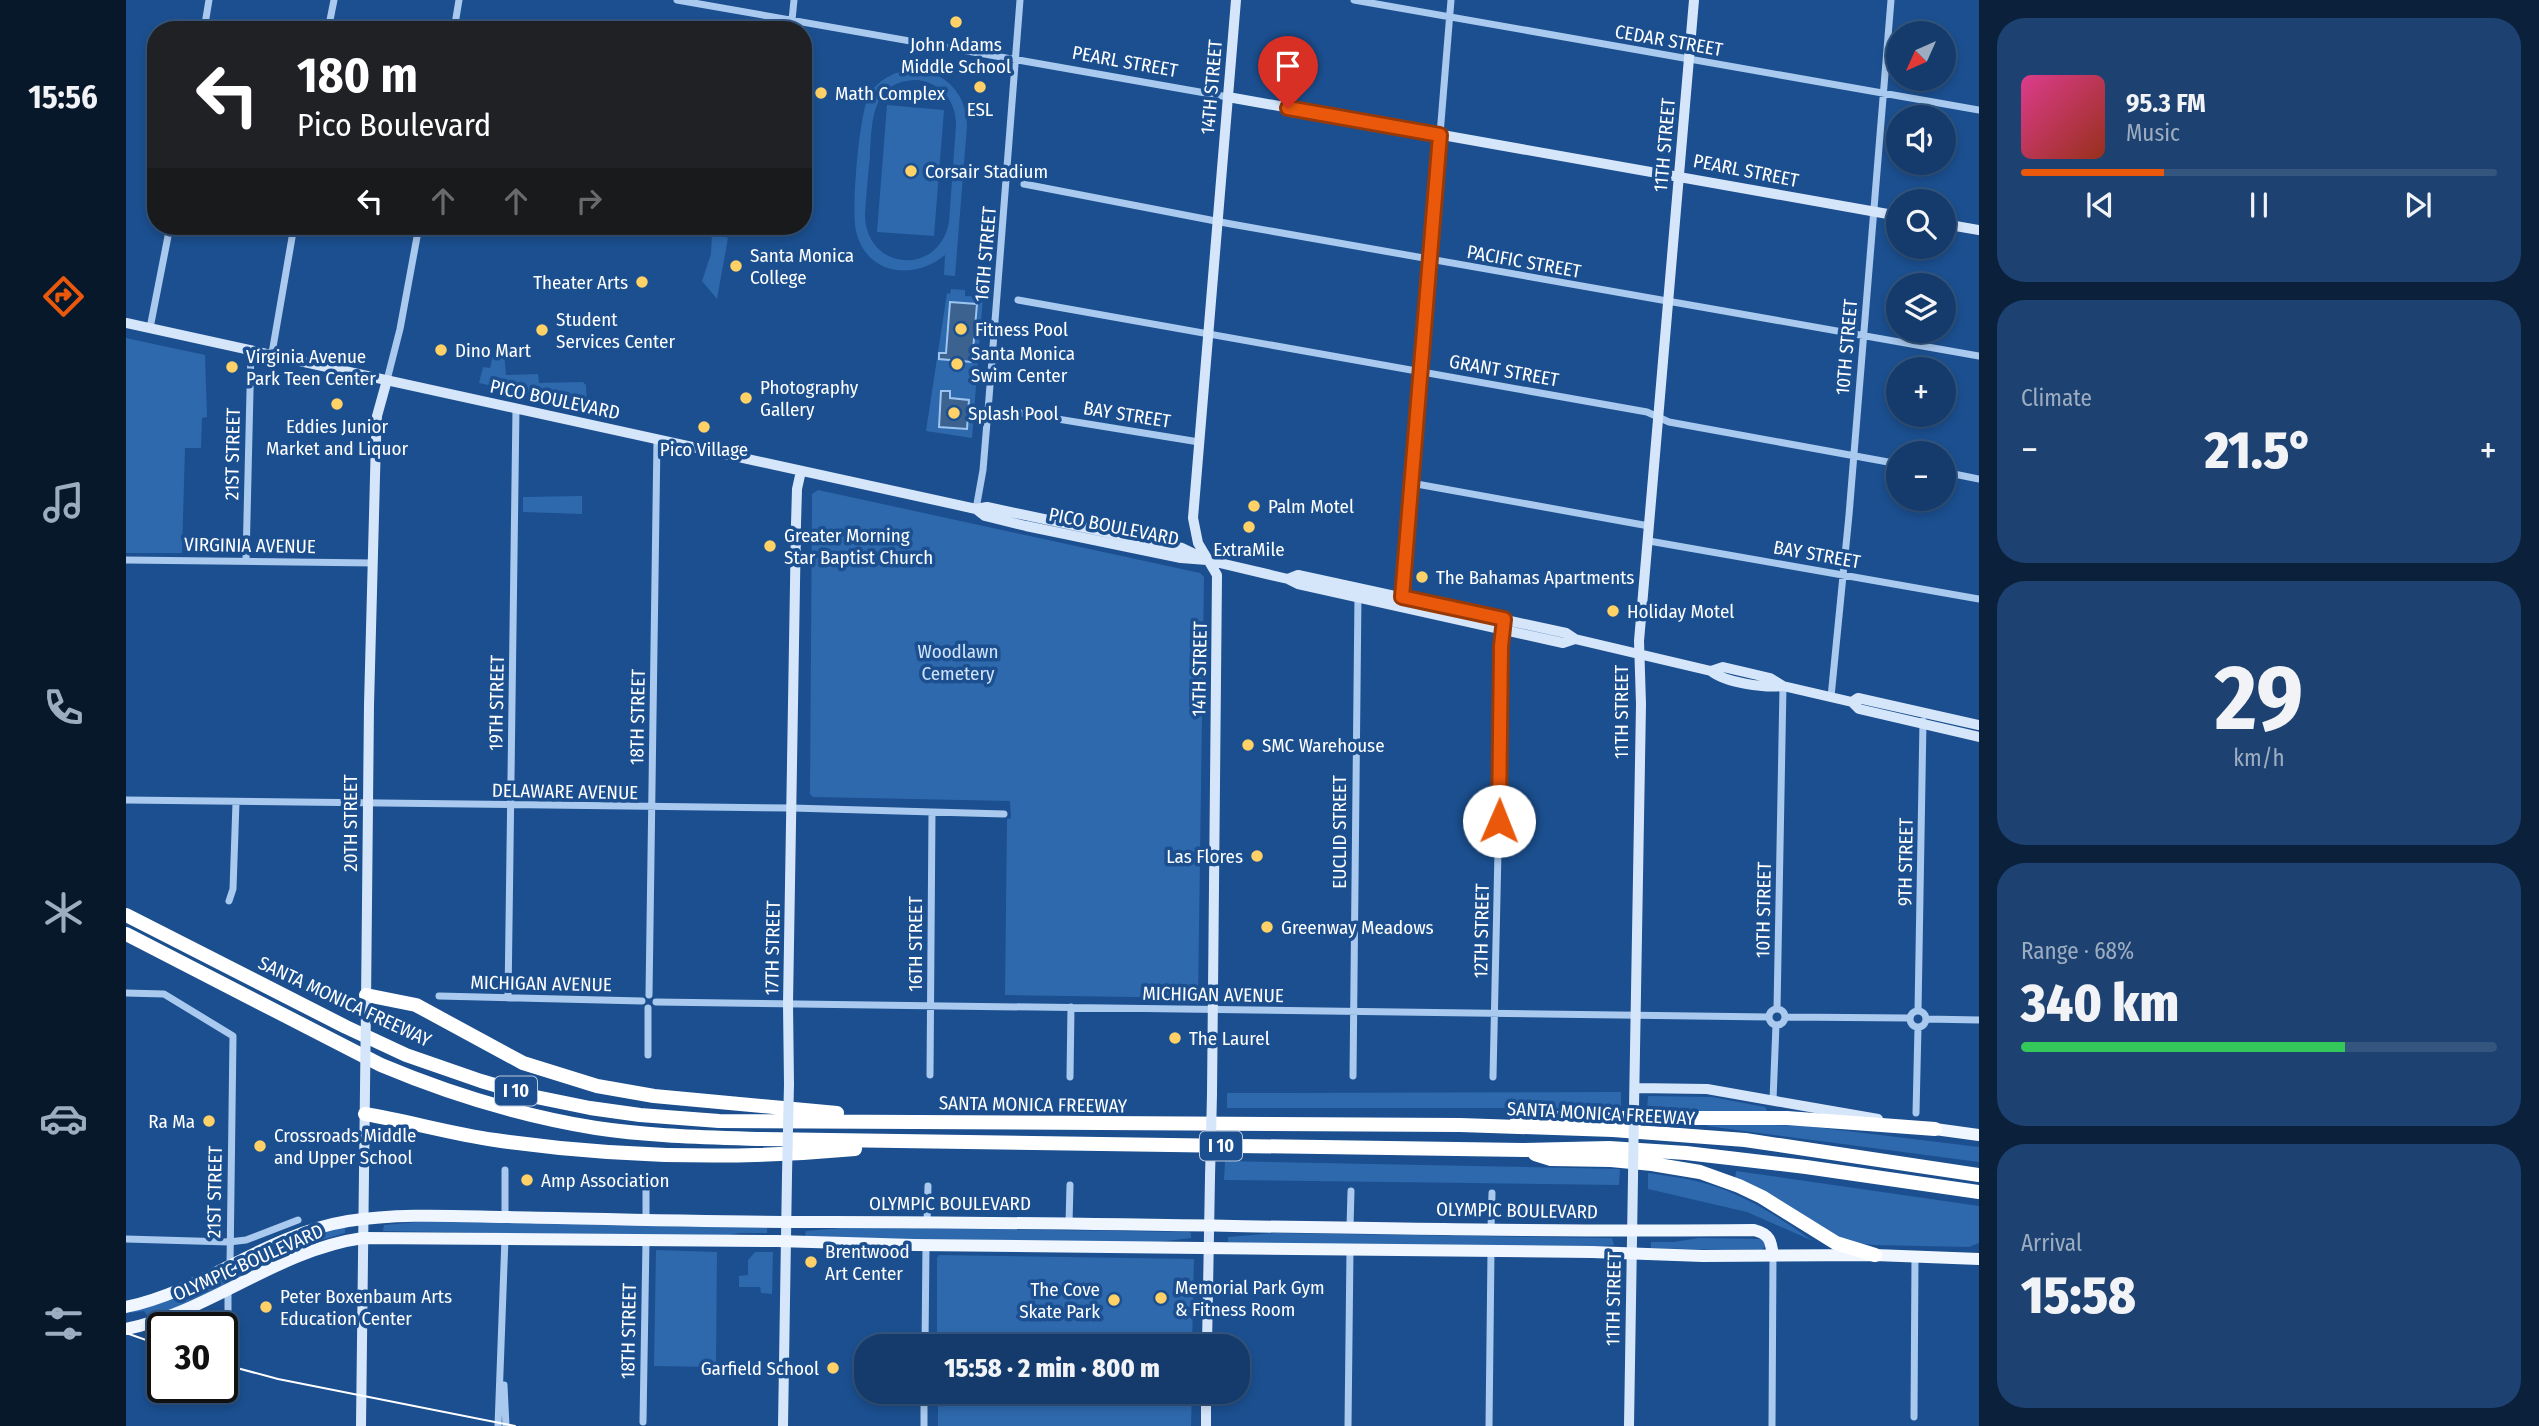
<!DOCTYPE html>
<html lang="en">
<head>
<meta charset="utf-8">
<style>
  :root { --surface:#143b6b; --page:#1d4271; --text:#f1f3f6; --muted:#9dadc1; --line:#33557e; --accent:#ea580c }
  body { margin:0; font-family:"Fira Sans Condensed",sans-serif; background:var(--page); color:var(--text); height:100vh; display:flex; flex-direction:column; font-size:26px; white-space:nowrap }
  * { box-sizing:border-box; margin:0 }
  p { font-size:23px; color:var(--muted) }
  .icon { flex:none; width:38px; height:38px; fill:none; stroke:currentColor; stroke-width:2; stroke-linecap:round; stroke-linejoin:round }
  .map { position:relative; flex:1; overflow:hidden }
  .side { display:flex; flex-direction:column; gap:18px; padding:18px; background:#0b203b; width:560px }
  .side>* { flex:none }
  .guide { position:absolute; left:21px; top:21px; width:665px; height:214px; border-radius:28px; box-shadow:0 4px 10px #0003,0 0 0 2px var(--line); background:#202124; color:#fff; overflow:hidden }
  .needle { width:46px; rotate:225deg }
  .tools { position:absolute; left:1760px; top:21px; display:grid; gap:14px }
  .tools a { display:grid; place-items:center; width:70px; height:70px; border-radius:50%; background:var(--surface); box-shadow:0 4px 10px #0003,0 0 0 2px var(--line); font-size:35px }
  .speed { position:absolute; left:21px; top:1312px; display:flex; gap:14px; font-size:35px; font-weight:700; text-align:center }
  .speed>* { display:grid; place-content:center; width:91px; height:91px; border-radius:50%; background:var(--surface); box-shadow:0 4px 10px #0003,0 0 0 2px var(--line); line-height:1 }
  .speed .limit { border:4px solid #111; border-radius:10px; background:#fff; color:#111 }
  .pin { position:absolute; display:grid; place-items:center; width:60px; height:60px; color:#fff; margin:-72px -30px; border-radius:50% 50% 50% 0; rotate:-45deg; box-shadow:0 0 7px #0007 }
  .pin .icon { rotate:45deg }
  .me { position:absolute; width:77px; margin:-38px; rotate:1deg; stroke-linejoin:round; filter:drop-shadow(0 0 5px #0008) }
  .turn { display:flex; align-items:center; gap:24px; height:147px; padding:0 35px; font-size:32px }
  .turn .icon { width:91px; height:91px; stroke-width:2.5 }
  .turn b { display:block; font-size:49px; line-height:60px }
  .lanes { display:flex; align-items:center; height:66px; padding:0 35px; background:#0003; justify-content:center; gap:35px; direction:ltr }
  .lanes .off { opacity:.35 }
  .big { font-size:52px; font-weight:800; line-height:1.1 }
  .side .card { flex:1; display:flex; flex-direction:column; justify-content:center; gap:10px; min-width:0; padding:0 24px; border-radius:28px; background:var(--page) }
  .side .dial { align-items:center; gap:0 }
  .dial b { font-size:91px; line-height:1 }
  .song { display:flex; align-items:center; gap:21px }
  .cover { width:84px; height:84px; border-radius:10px; background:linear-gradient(135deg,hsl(330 70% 55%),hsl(10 70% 35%)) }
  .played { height:7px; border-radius:4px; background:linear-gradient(90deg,var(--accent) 30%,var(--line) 30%) }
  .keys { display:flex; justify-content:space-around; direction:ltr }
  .heat { display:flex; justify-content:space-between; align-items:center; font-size:38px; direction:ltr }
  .charge { height:10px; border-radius:5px; background:linear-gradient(90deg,#34c759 68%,var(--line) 0) }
  .trip { position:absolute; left:728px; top:1334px; width:396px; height:70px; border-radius:28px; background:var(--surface); box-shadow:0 4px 10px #0003,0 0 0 2px var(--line); font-weight:800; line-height:70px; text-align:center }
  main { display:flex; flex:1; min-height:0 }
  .tab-bar { display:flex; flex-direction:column; width:126px; justify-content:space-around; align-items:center; background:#08182b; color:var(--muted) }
  .tab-bar .icon { width:49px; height:49px }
  .tab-bar .active { color:var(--accent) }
  .tab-bar b { font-size:32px; color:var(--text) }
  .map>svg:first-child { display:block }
  .green { fill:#2e69ad; fill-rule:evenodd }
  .water { fill:#3c6290; stroke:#9cc4f0; stroke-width:2 }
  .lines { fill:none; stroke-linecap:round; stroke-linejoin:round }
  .street { stroke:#a9c9ee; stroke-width:7 }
  .secondary { stroke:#d6e6fa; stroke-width:10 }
  .primary { stroke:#f0f6ff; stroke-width:12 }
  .highway { stroke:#fff; stroke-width:14 }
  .tram { stroke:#fff; stroke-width:2 }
  .secondary-bridge { stroke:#d6e6fa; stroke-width:10 }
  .route-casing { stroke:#983908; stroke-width:18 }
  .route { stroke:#ea580c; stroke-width:12 }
  .poi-dot { fill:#ffd166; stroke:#1b4f8f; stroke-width:2.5 }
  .labels { text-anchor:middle; stroke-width:7; stroke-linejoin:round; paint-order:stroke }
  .shield { fill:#1b4f8f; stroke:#bbcadd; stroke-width:2 }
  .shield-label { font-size:18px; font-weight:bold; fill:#fff }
  .street-label { font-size:19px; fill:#fff; stroke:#1b4f8f }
  .poi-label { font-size:19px; fill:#fff; stroke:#1b4f8f; text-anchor:start }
  .park-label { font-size:19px; fill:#cfe3fa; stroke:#1b4f8f }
</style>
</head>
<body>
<main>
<nav class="tab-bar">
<b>15:56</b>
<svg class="icon active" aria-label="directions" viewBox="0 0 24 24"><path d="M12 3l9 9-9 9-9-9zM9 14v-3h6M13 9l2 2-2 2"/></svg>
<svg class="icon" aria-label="music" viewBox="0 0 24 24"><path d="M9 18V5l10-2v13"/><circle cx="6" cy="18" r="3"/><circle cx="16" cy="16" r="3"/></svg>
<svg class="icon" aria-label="phone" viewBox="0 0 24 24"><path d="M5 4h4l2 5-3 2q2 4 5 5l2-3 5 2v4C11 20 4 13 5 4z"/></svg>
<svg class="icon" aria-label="climate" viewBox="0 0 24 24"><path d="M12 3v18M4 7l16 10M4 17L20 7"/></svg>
<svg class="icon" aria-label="car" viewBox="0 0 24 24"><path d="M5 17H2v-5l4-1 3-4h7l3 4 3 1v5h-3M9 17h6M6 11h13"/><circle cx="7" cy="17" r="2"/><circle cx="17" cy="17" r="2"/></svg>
<svg class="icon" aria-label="filters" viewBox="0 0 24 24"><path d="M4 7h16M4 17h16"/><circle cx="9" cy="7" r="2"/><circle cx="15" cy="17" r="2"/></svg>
</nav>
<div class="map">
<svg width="1853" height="1426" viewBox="0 0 1853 1426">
  <rect width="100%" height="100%" fill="#1b4f8f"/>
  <path class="green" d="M785 69C818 70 841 93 841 126L829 276 818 275 819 255C788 281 740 275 730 231 725 211 733 110 744 93 754 79 768 72 785 69ZM792 80C816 84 830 101 830 125L823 222C813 277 740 271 739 215 740 196 742 176 744 156 746 121 745 80 792 80Z
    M761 105 818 110 808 236 751 232Z
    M590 233 602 238 591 299 576 281 585 254 586 234Z
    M825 289 839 290V296L857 297 846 438 800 431 821 293 824 294Z
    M0 338 79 355 81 417 76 418 75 448H59L56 553H0Z
    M377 340 380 375 412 374 413 383 457 382 460 385 461 407 353 383 357 367 364 368 370 342Z
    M692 490 1074 573 1078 577 1072 998 879 995 881 819 885 818 884 801 687 797 684 794 686 494Z
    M456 496V514L397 512V497Z
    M1495 1092V1108H1101V1093Z
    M1522 1096 1586 1097 1639 1107 1641 1111H1521Z
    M1582 1123 1680 1126 1853 1147V1162L1581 1126Z
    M1099 1161 1494 1169 1493 1185 1098 1180Z
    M1610 1171 1853 1206V1243L1843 1247 1749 1245 1719 1242 1609 1180Z
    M1522 1173C1541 1176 1562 1178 1581 1184 1620 1195 1654 1218 1687 1241L1621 1212 1522 1189Z
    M302 1221 641 1227V1233H614L593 1237 257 1231 258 1225Z
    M219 1227V1233L192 1241 70 1301 23 1318 18 1311 3 1313 160 1243Z
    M726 1227 1063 1232 1065 1233V1238L1023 1243 679 1237 680 1231Z
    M1149 1233 1486 1238 1488 1245 1443 1249 1102 1242V1237Z
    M1573 1238 1636 1239 1640 1246 1634 1251 1525 1248V1242H1548Z
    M530 1250 591 1252 590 1367 528 1366Z
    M629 1252H647L646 1294 635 1293 634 1287H613V1276L622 1275V1260Z
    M813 1255 1068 1259 1066 1346H811V1258Z
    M812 1391H1066L1065 1426H812Z"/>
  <path class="water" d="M824 302 851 304 846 362 813 359V353H820Z
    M815 391H824V398L843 400 841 429 813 427Z"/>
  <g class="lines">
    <path class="street" d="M551 0 1102 97
      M1228 0 1853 110
      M666 20 668 0
      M78 30 83 0
      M202 30 208 0
      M328 30 333 0
      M898 184 1105 224 1853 356
      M892 300 1521 412 1543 422 1773 464
      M24 328 44 226
      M146 353 168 226
      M261 380 274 329 293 226
      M882 411 1073 442
      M1818 472 1853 479
      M1285 483 1523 526
      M850 509 857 470 863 398 894 0
      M1523 541 1853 599
      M0 560 247 563
      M120 560 125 349
      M1276 599 1325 0
      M1705 697 1723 515 1765 0
      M0 800 666 808 878 814
      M103 901 107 889 110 802
      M0 993 38 994 107 1036 104 1265
      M523 995 531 439
      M313 996 516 1001
      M382 998 390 408
      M530 1002 1643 1017
      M1643 1017a8 8 0 1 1 16 0a8 8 0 1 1-16 0Z
      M1651 1009 1657 686
      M1784 1019a8 8 0 1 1 16 0a8 8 0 1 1-16 0Z
      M1792 1011 1797 721
      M1659 1017 1783 1018
      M1800 1019 1853 1020
      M522 1055V1008
      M804 1075 806 812
      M1227 1076 1232 594
      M944 1077 945 1007
      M1367 1077 1377 626
      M1647 1100 1650 1025
      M1790 1113 1792 1027
      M379 1217V1170
      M520 1220V1186
      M801 1223 802 1186
      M943 1223 944 1185
      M1224 1227 1225 1191
      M1365 1229 1366 1193
      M0 1239 103 1242 120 1240 172 1220
      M102 1290V1345
      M799 1346 800 1245
      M378 1385 380 1426
      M1788 1417 1789 1256
      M517 1422 520 1241
      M372 1426 379 1238
      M798 1426V1391
      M1222 1426 1224 1249
      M1363 1426 1365 1251
      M1646 1426 1647 1256"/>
    <path class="secondary" d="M1102 97 1773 216
      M1818 224 1853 230
      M0 323 850 509 861 507 1056 548 1081 560
      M850 509 859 516 900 526 1055 558 1081 560 1162 579 1172 584 1437 643 1449 639
      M1162 579 1172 575 1440 633 1449 639 1585 671C1600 683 1638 688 1657 686
      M1585 671 1597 667 1644 678 1657 686 1726 702 1733 709 1853 737
      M1726 702 1732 698 1853 725
      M240 1002 243 705 250 439 251 416 261 380
      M663 1084 662 1004 670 524 671 489 675 471
      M1509 1088 1581 1089 1752 1119
      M1086 1094 1091 575 1072 543 1067 518 1110 0
      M1508 1108 1515 704 1513 641 1568 0
      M1081 1346 1084 1177
      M235 1426 239 1089
      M657 1426 661 1175
      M1080 1426V1391
      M1503 1426 1507 1177"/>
    <path class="primary" d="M1809 1129 1853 1135
      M0 1307C80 1290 138 1235 222 1221 274 1213 327 1216 379 1217 478 1219 578 1222 677 1222 994 1221 1311 1233 1628 1230 1644 1234 1645 1241 1647 1256
      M0 1329C84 1312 151 1250 237 1238L651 1241 789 1245 1466 1252 1577 1256 1749 1255 1853 1259"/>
    <path class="highway" d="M0 915 220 1027 280 1055 355 1081 410 1097 464 1108 514 1115 593 1121 1334 1125 1487 1130 1619 1140 1853 1175
      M0 934 255 1065C324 1094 396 1116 470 1128 523 1136 577 1137 631 1139L1398 1150 1483 1148 1560 1153 1680 1167 1853 1192
      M240 995 290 1005 397 1063 471 1086 528 1096 711 1113
      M239 1114C282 1121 325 1134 369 1140 487 1157 609 1160 729 1149
      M1391 1118H1661L1809 1129
      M1409 1154 1425 1159 1485 1160 1526 1164 1574 1172 1613 1186 1636 1197 1710 1243 1749 1255"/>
    <path class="tram" d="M0 1333 37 1346
      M96 1364 152 1379 389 1426"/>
    <path class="secondary-bridge" d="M239 1089 240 1005
      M661 1175 663 1084
      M1084 1177 1086 1094
      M1507 1177 1508 1108"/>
  </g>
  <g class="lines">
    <g class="route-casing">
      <path id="route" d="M1162 108 1314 135 1276 597 1378 619 1375 646 1373 821"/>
    </g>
    <use href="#route" class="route"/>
  </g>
  <g class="poi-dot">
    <circle cx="830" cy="22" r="7"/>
    <circle cx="854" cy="87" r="7"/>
    <circle cx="695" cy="93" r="7"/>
    <circle cx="785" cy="171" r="7"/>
    <circle cx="610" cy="266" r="7"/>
    <circle cx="516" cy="282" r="7"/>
    <circle cx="835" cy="329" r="7"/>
    <circle cx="416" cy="330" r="7"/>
    <circle cx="315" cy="350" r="7"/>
    <circle cx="831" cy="364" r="7"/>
    <circle cx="106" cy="367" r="7"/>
    <circle cx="620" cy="398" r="7"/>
    <circle cx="211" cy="404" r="7"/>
    <circle cx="828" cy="413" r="7"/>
    <circle cx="578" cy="427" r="7"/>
    <circle cx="1128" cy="506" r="7"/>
    <circle cx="1123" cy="527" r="7"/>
    <circle cx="644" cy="546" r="7"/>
    <circle cx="1296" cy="577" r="7"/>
    <circle cx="1487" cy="611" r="7"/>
    <circle cx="1122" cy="745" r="7"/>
    <circle cx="1131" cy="856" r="7"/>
    <circle cx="1141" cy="927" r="7"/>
    <circle cx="1049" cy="1038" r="7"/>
    <circle cx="83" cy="1121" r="7"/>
    <circle cx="134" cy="1146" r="7"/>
    <circle cx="401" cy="1180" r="7"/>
    <circle cx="685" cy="1262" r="7"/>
    <circle cx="1035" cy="1298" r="7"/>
    <circle cx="988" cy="1300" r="7"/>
    <circle cx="140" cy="1307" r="7"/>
    <circle cx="707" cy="1368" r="7"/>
  </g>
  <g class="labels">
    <g class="shield">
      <rect x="369" y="1076.5" width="42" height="29" rx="5"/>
      <rect x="1074" y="1131.5" width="42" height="29" rx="5"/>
    </g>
    <g class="shield-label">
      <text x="390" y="1097">I 10</text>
      <text x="1095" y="1152">I 10</text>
    </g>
    <g class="street-label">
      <text transform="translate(1543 40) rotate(10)" y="7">CEDAR STREET</text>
      <text transform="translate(999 61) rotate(10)" y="7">PEARL STREET</text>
      <text transform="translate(1085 87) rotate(-85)" y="7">14TH STREET</text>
      <text transform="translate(1538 145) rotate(-85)" y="7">11TH STREET</text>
      <text transform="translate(1620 170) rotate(11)" y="7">PEARL STREET</text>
      <text transform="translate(859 254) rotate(-85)" y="7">16TH STREET</text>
      <text transform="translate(1398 261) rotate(10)" y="7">PACIFIC STREET</text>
      <text transform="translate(1720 347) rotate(-85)" y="7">10TH STREET</text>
      <text transform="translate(1378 370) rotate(10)" y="7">GRANT STREET</text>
      <text transform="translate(429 399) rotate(12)" y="7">PICO BOULEVARD</text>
      <text transform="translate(1001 414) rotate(9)" y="7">BAY STREET</text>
      <text transform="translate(106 454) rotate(-89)" y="7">21ST STREET</text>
      <text transform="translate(988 526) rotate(11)" y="7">PICO BOULEVARD</text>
      <text transform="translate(124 545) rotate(1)" y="7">VIRGINIA AVENUE</text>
      <text transform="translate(1691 554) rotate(10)" y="7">BAY STREET</text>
      <text transform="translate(1073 669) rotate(-89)" y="7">14TH STREET</text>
      <text transform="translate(370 703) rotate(-89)" y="7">19TH STREET</text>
      <text transform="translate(1495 712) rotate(-90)" y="7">11TH STREET</text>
      <text transform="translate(511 717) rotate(-89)" y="7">18TH STREET</text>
      <text transform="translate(439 791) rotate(1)" y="7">DELAWARE AVENUE</text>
      <text transform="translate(224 823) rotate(-90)" y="7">20TH STREET</text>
      <text transform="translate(1213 832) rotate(-90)" y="7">EUCLID STREET</text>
      <text transform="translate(1779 862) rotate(-89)" y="7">9TH STREET</text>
      <text transform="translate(1637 910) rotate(-89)" y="7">10TH STREET</text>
      <text transform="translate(1355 931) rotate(-89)" y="7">12TH STREET</text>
      <text transform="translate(789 944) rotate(-90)" y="7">16TH STREET</text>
      <text transform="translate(646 948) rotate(-89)" y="7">17TH STREET</text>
      <text transform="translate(415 983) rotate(1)" y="7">MICHIGAN AVENUE</text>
      <text transform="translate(1087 994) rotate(1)" y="7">MICHIGAN AVENUE</text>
      <text transform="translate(219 1001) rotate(25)" y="7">SANTA MONICA FREEWAY</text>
      <text transform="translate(907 1104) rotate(1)" y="7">SANTA MONICA FREEWAY</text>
      <text transform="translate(1475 1113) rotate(3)" y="7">SANTA MONICA FREEWAY</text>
      <text transform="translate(88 1192) rotate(-89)" y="7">21ST STREET</text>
      <text x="824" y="1210">OLYMPIC BOULEVARD</text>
      <text transform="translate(1391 1210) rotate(1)" y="7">OLYMPIC BOULEVARD</text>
      <text transform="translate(122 1262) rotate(-24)" y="7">OLYMPIC BOULEVARD</text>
      <text transform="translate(1487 1299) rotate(-89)" y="7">11TH STREET</text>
      <text transform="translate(502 1331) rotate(-89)" y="7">18TH STREET</text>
    </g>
    <g class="poi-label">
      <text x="830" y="51" text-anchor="middle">John Adams<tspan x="830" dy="22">Middle School</tspan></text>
      <text x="709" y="100">Math Complex</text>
      <text x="854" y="116" text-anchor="middle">ESL</text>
      <text x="799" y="178">Corsair Stadium</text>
      <text x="624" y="262">Santa Monica<tspan x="624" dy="22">College</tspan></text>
      <text x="502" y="289" text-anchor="end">Theater Arts</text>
      <text x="430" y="326">Student<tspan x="430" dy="22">Services Center</tspan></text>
      <text x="849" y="336">Fitness Pool</text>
      <text x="329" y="357">Dino Mart</text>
      <text x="845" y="360">Santa Monica<tspan x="845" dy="22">Swim Center</tspan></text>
      <text x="120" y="363">Virginia Avenue<tspan x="120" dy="22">Park Teen Center</tspan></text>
      <text x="634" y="394">Photography<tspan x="634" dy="22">Gallery</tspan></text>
      <text x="842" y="420">Splash Pool</text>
      <text x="211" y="433" text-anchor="middle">Eddies Junior<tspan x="211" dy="22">Market and Liquor</tspan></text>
      <text x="578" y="456" text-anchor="middle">Pico Village</text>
      <text x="1142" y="513">Palm Motel</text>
      <text x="658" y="542">Greater Morning<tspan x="658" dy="22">Star Baptist Church</tspan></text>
      <text x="1123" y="556" text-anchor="middle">ExtraMile</text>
      <text x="1310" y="584">The Bahamas Apartments</text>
      <text x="1501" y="618">Holiday Motel</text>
      <text x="1136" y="752">SMC Warehouse</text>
      <text x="1117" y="863" text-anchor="end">Las Flores</text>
      <text x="1155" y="934">Greenway Meadows</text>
      <text x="1063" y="1045">The Laurel</text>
      <text x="69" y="1128" text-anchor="end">Ra Ma</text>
      <text x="148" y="1142">Crossroads Middle<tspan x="148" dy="22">and Upper School</tspan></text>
      <text x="415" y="1187">Amp Association</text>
      <text x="699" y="1258">Brentwood<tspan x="699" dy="22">Art Center</tspan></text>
      <text x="1049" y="1294">Memorial Park Gym<tspan x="1049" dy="22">&amp; Fitness Room</tspan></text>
      <text x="974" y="1296" text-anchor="end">The Cove<tspan x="974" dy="22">Skate Park</tspan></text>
      <text x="154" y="1303">Peter Boxenbaum Arts<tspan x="154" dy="22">Education Center</tspan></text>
      <text x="693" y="1375" text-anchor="end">Garfield School</text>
    </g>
    <g class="park-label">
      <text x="832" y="658">Woodlawn<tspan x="832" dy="22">Cemetery</tspan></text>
    </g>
  </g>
</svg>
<div class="tools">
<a><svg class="needle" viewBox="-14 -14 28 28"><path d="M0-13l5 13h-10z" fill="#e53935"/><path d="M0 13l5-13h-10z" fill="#9dadc1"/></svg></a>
<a><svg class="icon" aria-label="sound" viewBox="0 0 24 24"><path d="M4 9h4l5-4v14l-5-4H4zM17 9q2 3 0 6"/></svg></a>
<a><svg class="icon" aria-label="search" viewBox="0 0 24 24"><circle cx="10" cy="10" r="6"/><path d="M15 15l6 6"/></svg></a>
<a><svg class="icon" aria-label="layers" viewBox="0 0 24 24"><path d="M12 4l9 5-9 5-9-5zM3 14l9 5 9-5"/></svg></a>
<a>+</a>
<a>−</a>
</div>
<div class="speed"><div class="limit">30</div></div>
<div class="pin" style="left:1162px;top:108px;background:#d93025"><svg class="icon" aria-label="arrive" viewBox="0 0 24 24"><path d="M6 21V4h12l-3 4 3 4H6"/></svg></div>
<svg class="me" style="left:1373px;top:821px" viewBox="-20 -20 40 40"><circle r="19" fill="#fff"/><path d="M0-13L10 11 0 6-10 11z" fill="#ea580c"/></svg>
<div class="trip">15:58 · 2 min · 800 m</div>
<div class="guide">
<div class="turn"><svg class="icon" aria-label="left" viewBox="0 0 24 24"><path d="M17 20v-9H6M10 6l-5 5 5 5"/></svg><div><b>180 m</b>Pico Boulevard</div></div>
<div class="lanes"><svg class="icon" aria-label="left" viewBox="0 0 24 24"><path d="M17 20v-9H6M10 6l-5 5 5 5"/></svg><svg class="icon off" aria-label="ahead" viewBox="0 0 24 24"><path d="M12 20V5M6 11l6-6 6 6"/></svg><svg class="icon off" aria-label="ahead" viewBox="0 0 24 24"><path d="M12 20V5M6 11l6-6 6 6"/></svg><svg class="icon off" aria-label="right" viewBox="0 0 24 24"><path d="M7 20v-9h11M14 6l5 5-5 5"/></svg></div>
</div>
</div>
<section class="side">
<div class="card">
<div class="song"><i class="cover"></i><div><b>95.3 FM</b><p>Music</p></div></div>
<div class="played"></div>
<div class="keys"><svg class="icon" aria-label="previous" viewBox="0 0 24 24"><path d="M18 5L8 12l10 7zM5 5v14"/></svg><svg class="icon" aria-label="pause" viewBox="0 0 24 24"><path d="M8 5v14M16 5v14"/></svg><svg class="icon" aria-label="next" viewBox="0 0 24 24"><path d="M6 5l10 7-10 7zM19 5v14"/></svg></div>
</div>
<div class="card"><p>Climate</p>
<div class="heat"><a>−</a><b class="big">21.5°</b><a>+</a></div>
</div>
<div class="card dial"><b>29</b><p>km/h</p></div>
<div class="card"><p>Range · 68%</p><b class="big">340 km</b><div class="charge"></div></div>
<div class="card"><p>Arrival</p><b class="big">15:58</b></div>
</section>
</main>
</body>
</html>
